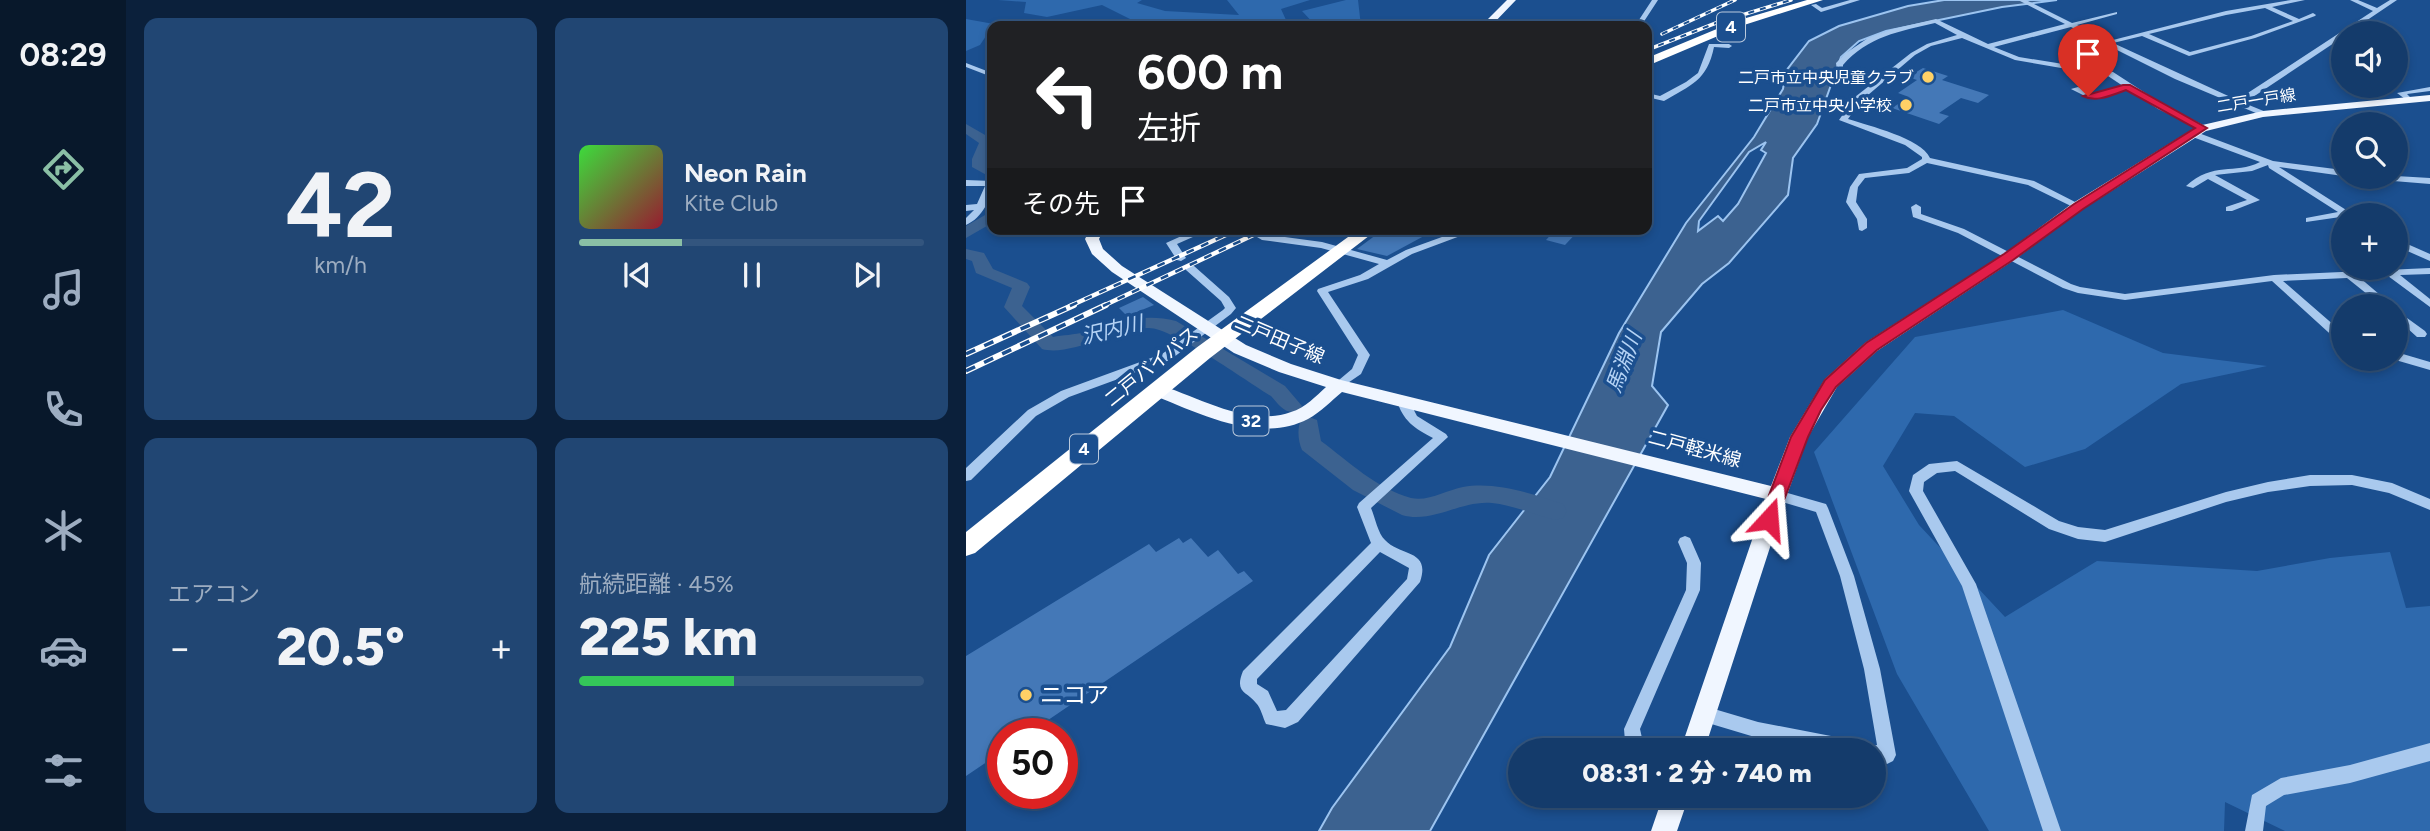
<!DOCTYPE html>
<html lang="ja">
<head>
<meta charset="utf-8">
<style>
  :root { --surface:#143b6b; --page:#214673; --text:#f1f3f6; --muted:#9dadc1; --line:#33557e; --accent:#8abfa5 }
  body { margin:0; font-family:Figtree,"Noto Sans JP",sans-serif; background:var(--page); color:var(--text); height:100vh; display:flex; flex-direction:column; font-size:26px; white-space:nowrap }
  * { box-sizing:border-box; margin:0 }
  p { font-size:23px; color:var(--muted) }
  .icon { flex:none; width:38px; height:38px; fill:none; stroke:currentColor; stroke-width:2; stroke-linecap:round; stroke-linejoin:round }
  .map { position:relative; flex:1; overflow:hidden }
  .sheet { display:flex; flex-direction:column; gap:18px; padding:18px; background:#0b203b; width:840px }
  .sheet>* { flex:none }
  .banner { position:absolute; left:21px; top:21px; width:665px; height:214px; border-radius:14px; box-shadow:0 4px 10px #0003,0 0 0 2px var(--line); background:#202124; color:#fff; overflow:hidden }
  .controls { position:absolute; left:1365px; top:21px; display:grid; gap:14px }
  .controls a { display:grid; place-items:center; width:77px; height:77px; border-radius:50%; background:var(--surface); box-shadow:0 4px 10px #0003,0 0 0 2px var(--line); font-size:35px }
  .speed { position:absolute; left:21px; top:718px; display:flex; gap:14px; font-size:35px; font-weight:700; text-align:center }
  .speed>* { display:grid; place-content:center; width:91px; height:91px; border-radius:50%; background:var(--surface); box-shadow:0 4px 10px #0003,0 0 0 2px var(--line); line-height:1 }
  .speed .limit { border:10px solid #d22; background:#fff; color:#111 }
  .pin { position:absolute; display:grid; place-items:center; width:60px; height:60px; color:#fff; margin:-72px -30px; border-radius:50% 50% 50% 0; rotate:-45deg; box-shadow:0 0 7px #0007 }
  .pin .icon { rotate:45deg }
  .me { position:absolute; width:77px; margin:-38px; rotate:19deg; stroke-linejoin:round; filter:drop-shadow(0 0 5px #0008) }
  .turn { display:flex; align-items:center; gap:24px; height:147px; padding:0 35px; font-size:32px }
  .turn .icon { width:91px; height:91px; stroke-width:2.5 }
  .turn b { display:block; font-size:49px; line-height:60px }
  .then { display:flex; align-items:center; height:66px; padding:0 35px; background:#0003; gap:14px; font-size:26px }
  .big { font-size:52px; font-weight:800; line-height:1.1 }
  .sheet .card { flex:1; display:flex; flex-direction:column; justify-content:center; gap:10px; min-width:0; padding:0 24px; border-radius:14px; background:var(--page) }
  .sheet .dial { align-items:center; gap:0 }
  .dial b { font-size:91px; line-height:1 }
  .song { display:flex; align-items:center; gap:21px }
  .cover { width:84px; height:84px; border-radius:10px; background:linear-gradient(135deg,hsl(120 70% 55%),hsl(350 70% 35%)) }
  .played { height:7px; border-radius:4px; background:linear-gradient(90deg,var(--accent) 30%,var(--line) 30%) }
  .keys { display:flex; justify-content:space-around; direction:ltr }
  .heat { display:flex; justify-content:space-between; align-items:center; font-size:38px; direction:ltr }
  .charge { height:10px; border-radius:5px; background:linear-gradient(90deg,#34c759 45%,var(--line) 0) }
  .sheet .tiles { flex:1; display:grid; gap:18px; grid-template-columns:repeat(2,1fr) }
  .trip { position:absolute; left:542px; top:738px; width:378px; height:70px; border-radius:35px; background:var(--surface); box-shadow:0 4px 10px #0003,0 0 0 2px var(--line); font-weight:800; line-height:70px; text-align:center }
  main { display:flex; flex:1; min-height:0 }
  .dock { display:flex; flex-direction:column; width:126px; justify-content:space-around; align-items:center; background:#08182b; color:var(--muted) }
  .dock .icon { width:49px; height:49px }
  .dock .active { color:var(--accent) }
  .dock b { font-size:32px; color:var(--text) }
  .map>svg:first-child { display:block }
  .green { fill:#2e69ad }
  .water { fill:#3c6290; stroke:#9cc4f0; stroke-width:2; fill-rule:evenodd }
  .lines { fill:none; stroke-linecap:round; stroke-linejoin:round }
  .river { fill:#3c6290; fill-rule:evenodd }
  .building { fill:#4478b7 }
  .minor { fill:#a9c9ee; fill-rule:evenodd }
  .major { fill:#f0f6ff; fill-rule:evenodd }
  .highway { fill:#fff; fill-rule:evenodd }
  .rail-far2-casing { stroke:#fff; stroke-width:3.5 }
  .rail-far1-casing { stroke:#fff; stroke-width:4.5 }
  .rail-casing { stroke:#fff; stroke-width:6 }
  .rail-far2 { stroke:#1b4f8f; stroke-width:2; stroke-dasharray:6; stroke-linecap:butt }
  .rail-far1 { stroke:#1b4f8f; stroke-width:2.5; stroke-dasharray:8; stroke-linecap:butt }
  .rail { stroke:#1b4f8f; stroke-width:3.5; stroke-dasharray:10; stroke-linecap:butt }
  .route { fill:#e11d48; stroke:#92132f; stroke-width:2 }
  .poi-dot { fill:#ffd166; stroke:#1b4f8f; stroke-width:2.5 }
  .labels { text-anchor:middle; stroke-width:7; stroke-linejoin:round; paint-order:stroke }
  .far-poi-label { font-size:16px; fill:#fff; stroke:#1b4f8f; text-anchor:end }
  .far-street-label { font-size:16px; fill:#fff; stroke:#1b4f8f }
  .shield { fill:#1b4f8f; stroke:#bbcadd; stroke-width:2 }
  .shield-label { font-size:18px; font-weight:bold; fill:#fff }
  .street-label { font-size:19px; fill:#fff; stroke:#1b4f8f }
  .water-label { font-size:21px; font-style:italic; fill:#b5d3f5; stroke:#1b4f8f }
  .near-poi-label { font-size:23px; fill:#fff; stroke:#1b4f8f; text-anchor:start }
</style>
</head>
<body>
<main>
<nav class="dock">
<b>08:29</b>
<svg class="icon active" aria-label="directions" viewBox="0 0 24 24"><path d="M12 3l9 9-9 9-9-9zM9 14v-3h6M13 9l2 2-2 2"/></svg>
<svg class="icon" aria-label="music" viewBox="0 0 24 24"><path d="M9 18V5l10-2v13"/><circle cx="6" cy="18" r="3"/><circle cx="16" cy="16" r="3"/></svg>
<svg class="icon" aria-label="phone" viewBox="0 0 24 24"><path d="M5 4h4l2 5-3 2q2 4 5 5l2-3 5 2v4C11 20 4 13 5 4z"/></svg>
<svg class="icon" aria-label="climate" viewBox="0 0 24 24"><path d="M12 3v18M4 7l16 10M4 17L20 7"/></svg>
<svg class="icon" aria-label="car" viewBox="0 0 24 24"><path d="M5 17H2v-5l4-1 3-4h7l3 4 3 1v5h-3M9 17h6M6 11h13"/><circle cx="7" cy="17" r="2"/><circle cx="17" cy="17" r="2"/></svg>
<svg class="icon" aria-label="filters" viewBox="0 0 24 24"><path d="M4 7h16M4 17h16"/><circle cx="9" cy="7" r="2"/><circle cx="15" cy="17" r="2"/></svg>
</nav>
<section class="sheet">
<div class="tiles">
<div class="card dial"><b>42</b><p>km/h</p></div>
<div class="card">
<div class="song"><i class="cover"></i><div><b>Neon Rain</b><p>Kite Club</p></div></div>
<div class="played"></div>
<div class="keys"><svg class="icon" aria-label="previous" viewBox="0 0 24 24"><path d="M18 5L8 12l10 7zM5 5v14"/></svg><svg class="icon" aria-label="pause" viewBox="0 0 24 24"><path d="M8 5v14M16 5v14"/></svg><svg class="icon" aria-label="next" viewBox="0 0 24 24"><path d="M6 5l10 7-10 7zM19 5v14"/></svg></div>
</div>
<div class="card"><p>エアコン</p>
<div class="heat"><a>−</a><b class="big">20.5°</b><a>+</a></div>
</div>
<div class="card"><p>航続距離 · 45%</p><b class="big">225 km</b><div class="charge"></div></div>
</div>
</section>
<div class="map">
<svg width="1464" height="831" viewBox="0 0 1464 831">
  <rect width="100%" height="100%" fill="#1b4f8f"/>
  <path class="green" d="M32 0H176L171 3 199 11 273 15 261 0H344L315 9 320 20 304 26H227L237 23 170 22 136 5 81 17 58 13 60 2Z
    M380 0H392L395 26H350L336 11Z
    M0 19 28 24 14 45 0 51Z
    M1097 310 1197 353 1301 366 1215 384 1119 449 1059 467 988 416 949 413 917 466 953 525 1039 617 1131 561 1291 571 1364 558 1424 552 1440 608 1464 606V831H1319L1259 802 1258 831H1023L931 674 848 452 949 337Z"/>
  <path class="water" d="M978 0H1091L1036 7 920 31 893 41 875 57 851 124 827 158 822 195 763 263 736 284 695 332 686 386 702 405 464 831H353L366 808 484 647 523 555 584 477 653 333 720 223 788 137 817 89 820 71 843 41 873 26 942 6ZM800 142 795 150 800 153 772 204 757 221 752 216 732 231 733 221 783 152Z"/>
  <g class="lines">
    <path class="river" d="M0 124 26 139 20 165 26 168V178L6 167V159L13 143 0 134Z
      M26 211V223L0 238V226Z
      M0 249 18 253 27 269 61 283 64 287 56 306 87 337C97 335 108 335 119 332 152 323 176 312 210 321L319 386 336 406 333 411C319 415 314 406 305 396 280 381 206 327 182 328 152 328 104 357 76 349L38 307 46 288 10 273 6 261 0 259Z
      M343 417 351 420 355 441C382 461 411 489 445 498 462 502 481 490 497 487 530 481 567 494 597 504L601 511 597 518 589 520C569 515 547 505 526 503 495 500 466 524 436 515L387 490 336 450C332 441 331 428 335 420Z"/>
  </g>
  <path class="building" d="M957 68 982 76 976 80 1023 95 1012 103 995 98 973 113 983 116 973 124 926 108 943 97 932 93 951 80 942 77Z
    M418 229H437L458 236 421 256 391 249Z
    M590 229H614L599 245 580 240Z
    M177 297 188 305 161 316 153 308Z
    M213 538 217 543 225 538 242 557 252 550 272 574 278 571 287 581 63 733H37V751L0 776V656L183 544 190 552Z"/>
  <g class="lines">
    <path class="minor" d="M686 0H692L675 26H669Z
      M884 0H894L855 12 845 5 850 4 856 8Z
      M1052 0H1060L1106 23 1151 12V14L1111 25 1146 42 1147 40 1260 11 1325 0H1339L1306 7 1333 19 1347 13 1350 15 1349 16 1289 38 1223 56 1176 36 1147 43 1271 100 1407 11 1384 0H1392L1411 8 1424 0H1431L1382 33H1377V37L1278 103 1300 112V116H1297L1209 79 1105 27 1028 47 1053 57 1147 72 1198 105 1239 126 1240 128 1236 130 1192 109 1162 89 1125 99 1105 89 1112 87 1126 94 1157 86 1142 76 1049 60 996 38 965 46 949 55 895 101 882 119C903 126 955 138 964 158L1068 181 1117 206 1115 208H1109L1062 185 961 163 943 173 899 178 892 187 890 202 901 219V228L896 231 893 230 891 219 880 202 884 187 893 174 941 168 956 159V157L939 145 873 120 889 97 945 53 961 44 991 35 969 23C934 31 901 37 877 65V71H871L870 63 880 53 902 38 927 29 970 19 1022 44 1099 24ZM1299 8 1327 21 1285 36 1224 52 1183 34 1260 15Z
      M743 44H763L766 46 763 48 748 47C741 81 725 85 698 101L681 97V93L694 96 720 82 732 73Z
      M0 63 26 73V77L0 67Z
      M1464 87V91L1441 94 1447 100 1443 102 1431 93Z
      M1224 132H1230L1307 161 1377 170V176L1313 167 1388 215 1340 222V218L1372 212 1303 168 1302 165 1286 171 1249 175 1294 200 1266 211H1260V207L1281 200 1242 179 1227 188 1220 186C1248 161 1268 175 1294 162L1224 136Z
      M1430 176 1464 178V184L1415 180 1411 177Z
      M0 180 26 181C26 199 16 218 0 225V218L8 210 0 211V205L11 204 19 186H0Z
      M950 204 955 207V214L998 229 1105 284 1114 287 1159 294 1308 275 1464 268V274L1434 275 1464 299V307L1422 276 1393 277 1427 306H1416L1381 278 1317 281 1377 333V343L1373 342 1306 281 1159 300 1112 293 1097 288 992 233 947 217 945 207Z
      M231 229H245L211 244 220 258 215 261 211 260 200 243Z
      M498 229H513L446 254 402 279 362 292 404 355 395 374 373 389 367 385 386 369 392 355 351 291 352 289 394 275 413 264 355 248 296 240 291 237 296 234 356 242 421 260 440 250Z
      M1430 239 1464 254V261L1430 246Z
      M224 265 228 266 263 297 270 308 265 314 204 360 103 397 70 416 5 480 0 481V468L62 410 95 391 196 354 257 310 259 308 255 301 220 270V266Z
      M1430 310 1459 331 1461 334 1459 337H1451L1430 318Z
      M1430 352 1464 362V370L1426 359H1430Z
      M437 396 441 397 451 416 480 434 482 437 405 508C409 517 412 534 419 540 435 557 465 549 454 582L332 722 319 728 300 724C297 718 295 708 290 703 281 691 268 693 277 671L405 543 391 507 393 503 467 438C449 429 436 420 431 400ZM414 552 443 568 441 579 320 710 311 711 302 691 291 684V679Z
      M991 461 1093 521 1112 527 1139 530 1260 492 1302 482 1344 475H1386L1426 483 1464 499V510L1423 493 1386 485 1344 486 1302 492 1260 502 1139 542 1112 539 1083 529 989 471 971 473 958 482 957 491 1010 584 1095 831H1077L996 586 943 491 947 475 963 464Z
      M811 490 860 504 862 508 888 576 914 669 930 755 927 761 921 764 908 762V751H853L792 738 732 720 730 714 732 708 738 706 792 722 896 742 903 747 911 745 898 669 874 576 850 512 806 499 804 495 806 491Z
      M719 536 724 538 735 563 734 590 674 729 676 738 682 751H664L659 741 658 729 720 590 721 563 712 542 714 538Z
      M1464 743V761L1384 783 1318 795 1300 806 1297 831H1279L1286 795 1315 778 1384 765Z"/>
    <path class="major" d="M541 0H550L525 26H515Z
      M1464 95V101L1297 117 1240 131 1117 209 1048 260 911 351 871 387 842 437 821 495 738 751H714L800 499 376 392C365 401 355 412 342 419 292 445 231 412 184 394L182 390 190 384C232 396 281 428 325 412 339 408 350 396 360 387L313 372 268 353 146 272 126 254 119 239 124 229H138L133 239 137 249 156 266 280 345 325 364 375 380 805 486 824 437 859 379 899 343 1038 254 1107 203 1232 126 1297 111Z
      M697 796H723L711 831H685Z"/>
    <path class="highway" d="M841 0H857L778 25 681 66V58L770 21Z
      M393 229H412L244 358 9 553 0 556V532L230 348Z"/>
    <g class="rail-far2-casing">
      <path id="rail-far2" d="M696 34 769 0
        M681 50 750 23 825 0"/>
    </g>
    <g class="rail-far1-casing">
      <path id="rail-far1" d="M104 306 273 229
        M137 306 300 229"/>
    </g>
    <g class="rail-casing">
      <path id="rail" d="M0 354 108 305
        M0 371 140 305"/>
    </g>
    <use href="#rail-far2" class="rail-far2"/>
    <use href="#rail-far1" class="rail-far1"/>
    <use href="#rail" class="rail"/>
  </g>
  <path class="route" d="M1157 85H1164L1241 128 1117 209 1047 260 911 350 870 387 855 410 842 437 809 524 803 526 797 524 794 519 825 437 859 380 900 343 1038 254 1108 204 1229 128 1160 90C1146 95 1130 103 1117 96Z"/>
  <g class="poi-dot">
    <circle cx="962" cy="77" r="7"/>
    <circle cx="940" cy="105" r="7"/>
    <circle cx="60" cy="695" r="7"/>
  </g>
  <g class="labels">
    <g class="far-poi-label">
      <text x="948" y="83">二戸市立中央児童クラブ</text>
      <text x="926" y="111">二戸市立中央小学校</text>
    </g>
    <g class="far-street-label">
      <text transform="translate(1290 100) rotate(-9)" y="6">二戸一戸線</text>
    </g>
    <g class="shield">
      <rect x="751" y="12.5" width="28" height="29" rx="5"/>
      <rect x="267.5" y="406.5" width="35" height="29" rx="5"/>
      <rect x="104" y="434.5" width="28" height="29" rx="5"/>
    </g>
    <g class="shield-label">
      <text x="765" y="33">4</text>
      <text x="285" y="427">32</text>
      <text x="118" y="455">4</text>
    </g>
    <g class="street-label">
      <text transform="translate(314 339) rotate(23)" y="7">二戸田子線</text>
      <text transform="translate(185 366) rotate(-39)" y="7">二戸バイパス</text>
      <text transform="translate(729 448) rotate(15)" y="7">二戸軽米線</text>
    </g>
    <g class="water-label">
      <text transform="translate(146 330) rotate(-13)" y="7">沢内川</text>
      <text transform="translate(658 362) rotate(-69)" y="7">馬淵川</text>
    </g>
    <g class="near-poi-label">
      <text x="74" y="703">ニコア</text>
    </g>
  </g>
</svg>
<div class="controls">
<a><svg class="icon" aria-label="sound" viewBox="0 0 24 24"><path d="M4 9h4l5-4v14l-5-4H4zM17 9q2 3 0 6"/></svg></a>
<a><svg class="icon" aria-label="search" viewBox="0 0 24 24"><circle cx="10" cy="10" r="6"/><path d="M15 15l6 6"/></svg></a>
<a>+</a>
<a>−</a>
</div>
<div class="speed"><div class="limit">50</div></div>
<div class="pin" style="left:1122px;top:96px;background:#d93025"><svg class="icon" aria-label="arrive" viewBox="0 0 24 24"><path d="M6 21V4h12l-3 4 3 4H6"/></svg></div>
<svg class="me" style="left:803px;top:519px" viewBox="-20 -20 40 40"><path d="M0-17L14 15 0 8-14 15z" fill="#e11d48" stroke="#fff" stroke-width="4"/></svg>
<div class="trip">08:31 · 2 分 · 740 m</div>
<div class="banner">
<div class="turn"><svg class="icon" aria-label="left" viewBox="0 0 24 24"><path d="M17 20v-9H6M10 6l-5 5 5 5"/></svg><div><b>600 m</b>左折</div></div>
<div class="then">その先<svg class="icon" aria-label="arrive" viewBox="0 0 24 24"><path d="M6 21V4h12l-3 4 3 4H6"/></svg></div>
</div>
</div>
</main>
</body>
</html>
